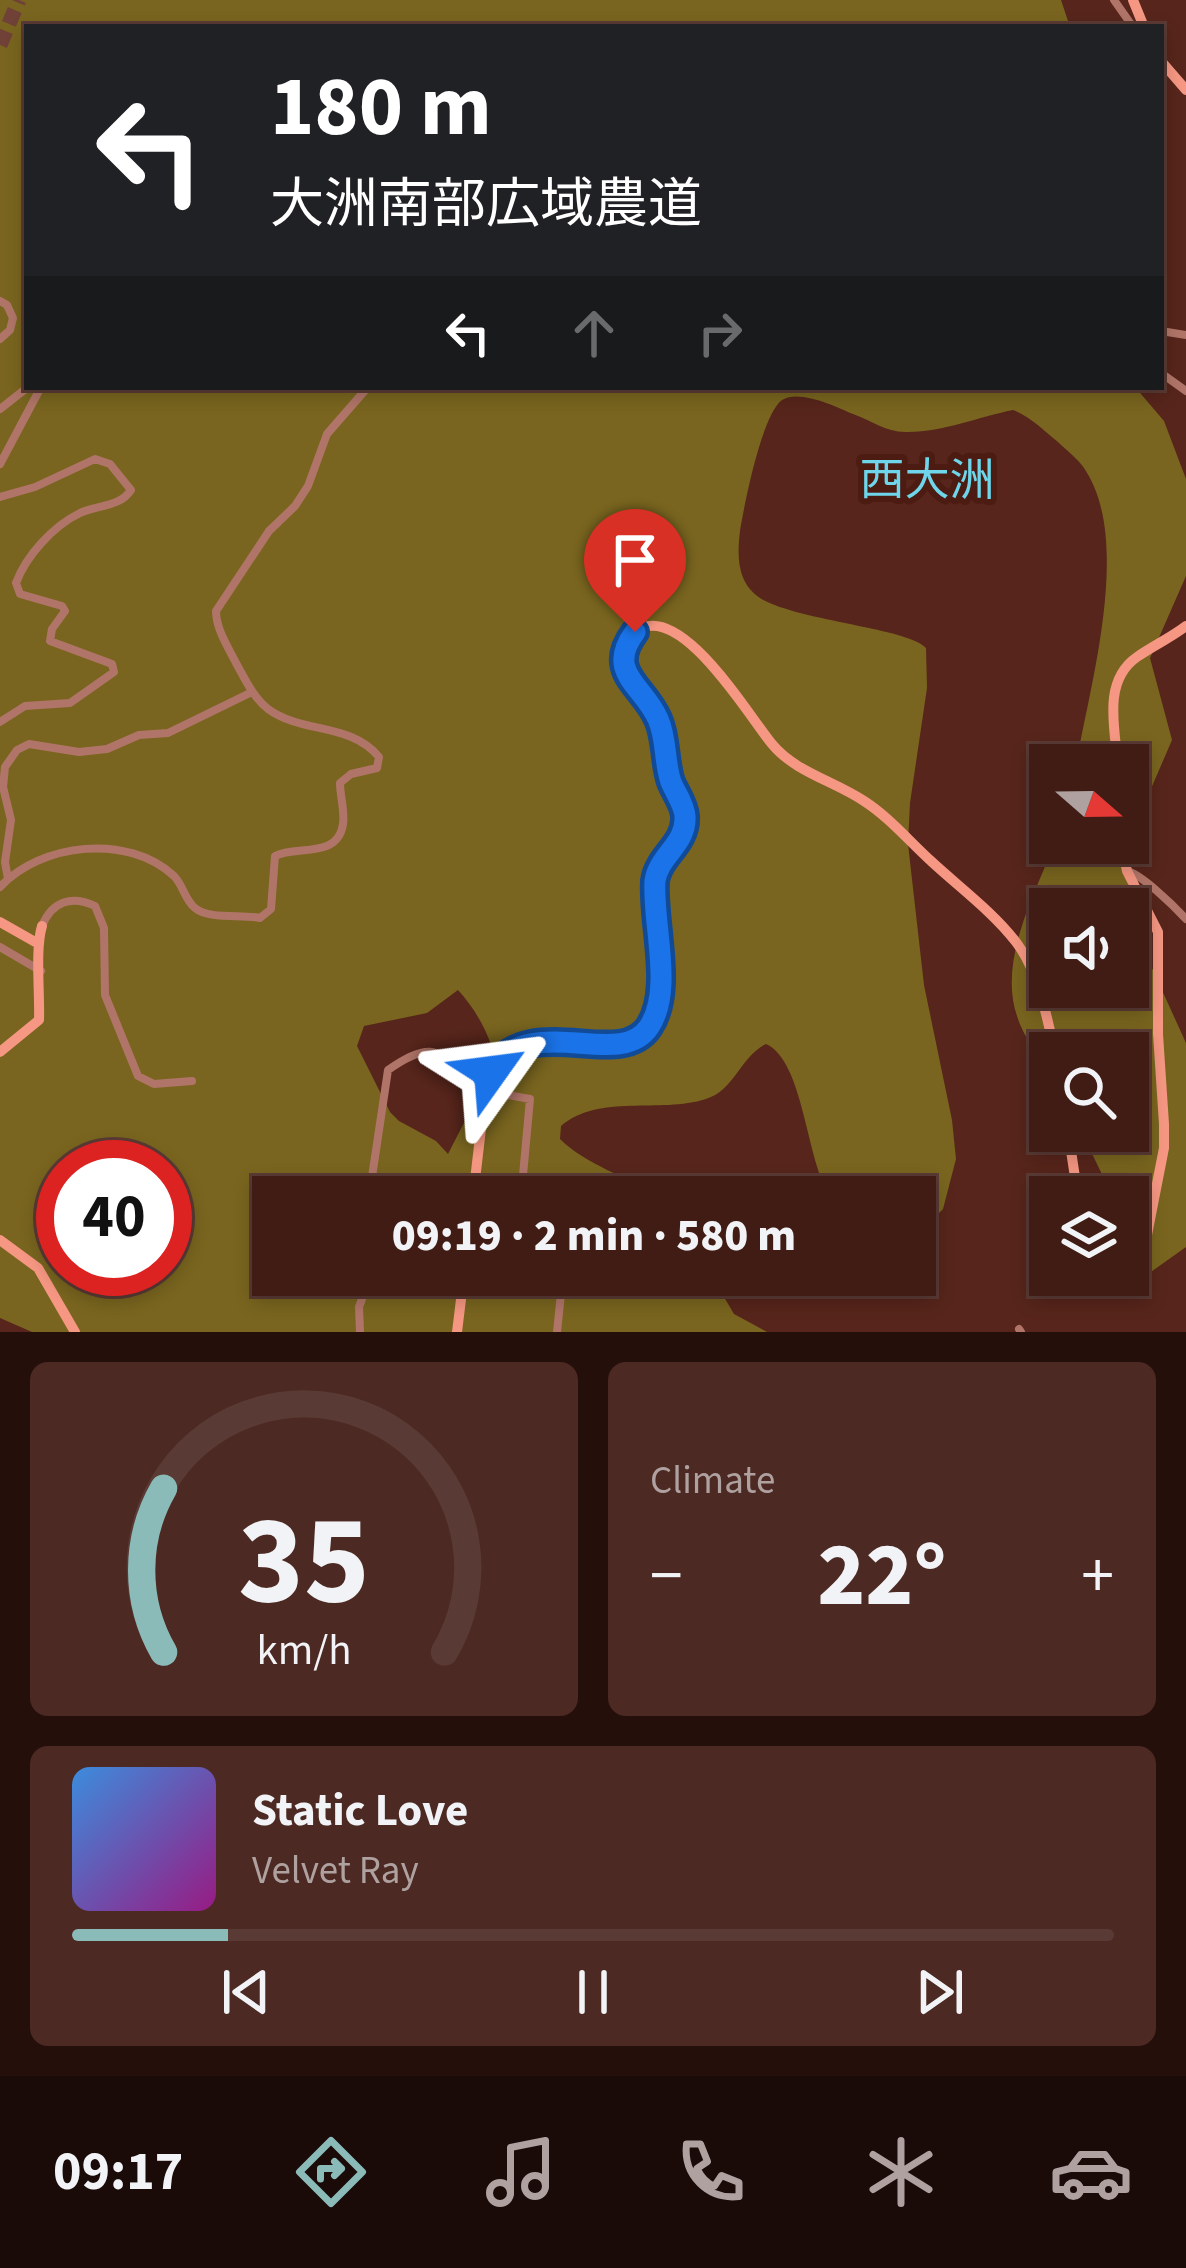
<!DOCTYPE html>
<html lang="en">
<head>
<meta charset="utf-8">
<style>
  :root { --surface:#411c14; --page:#4c2922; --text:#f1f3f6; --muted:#aea1a0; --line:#5a3a34; --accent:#8bbbb9 }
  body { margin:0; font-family:"Source Sans 3","Noto Sans JP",sans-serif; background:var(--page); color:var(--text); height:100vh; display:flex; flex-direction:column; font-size:45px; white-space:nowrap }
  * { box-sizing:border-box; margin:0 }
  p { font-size:39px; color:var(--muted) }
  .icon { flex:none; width:66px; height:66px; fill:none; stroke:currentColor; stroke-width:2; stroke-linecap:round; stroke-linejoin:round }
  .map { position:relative; height:1332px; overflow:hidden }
  .details { display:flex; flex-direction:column; gap:30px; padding:30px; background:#240f0b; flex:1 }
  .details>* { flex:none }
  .top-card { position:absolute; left:24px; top:24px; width:1140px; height:366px; border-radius:0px; box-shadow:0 6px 18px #0003,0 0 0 3px var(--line); background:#202124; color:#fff; overflow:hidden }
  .needle { width:78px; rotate:110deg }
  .fabs { position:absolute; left:1029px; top:744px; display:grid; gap:24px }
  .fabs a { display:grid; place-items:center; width:120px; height:120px; border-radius:0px; background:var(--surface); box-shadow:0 6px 18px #0003,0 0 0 3px var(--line); font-size:60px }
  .speed { position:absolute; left:36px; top:1140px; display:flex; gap:24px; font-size:60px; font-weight:700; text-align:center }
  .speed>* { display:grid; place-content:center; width:156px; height:156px; border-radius:50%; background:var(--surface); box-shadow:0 6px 18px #0003,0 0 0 3px var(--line); line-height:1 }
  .speed .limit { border:18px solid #d22; background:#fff; color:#111 }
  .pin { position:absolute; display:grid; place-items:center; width:102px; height:102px; color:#fff; margin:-123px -51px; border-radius:50% 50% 50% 0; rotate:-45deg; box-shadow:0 0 12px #0007 }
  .pin .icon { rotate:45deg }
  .me { position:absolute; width:132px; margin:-66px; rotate:59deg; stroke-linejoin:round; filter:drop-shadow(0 0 9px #0008) }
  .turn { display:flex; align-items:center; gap:42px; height:252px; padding:0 48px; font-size:54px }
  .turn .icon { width:156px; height:156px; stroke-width:2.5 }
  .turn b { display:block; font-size:84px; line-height:102px }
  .lanes { display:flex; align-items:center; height:114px; padding:0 48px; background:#0003; justify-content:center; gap:60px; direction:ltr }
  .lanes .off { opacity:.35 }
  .big { font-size:90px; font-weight:800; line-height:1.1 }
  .details .card { flex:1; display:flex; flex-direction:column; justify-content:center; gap:18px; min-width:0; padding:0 42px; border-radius:18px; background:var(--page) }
  .details .dial { align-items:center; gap:0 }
  .dial svg { height:312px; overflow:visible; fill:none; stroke:var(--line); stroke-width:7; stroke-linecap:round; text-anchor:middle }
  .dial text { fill:var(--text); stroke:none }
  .song { display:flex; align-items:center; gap:36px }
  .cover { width:144px; height:144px; border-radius:18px; background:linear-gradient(135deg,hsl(210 70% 55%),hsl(310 70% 35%)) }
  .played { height:12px; border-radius:6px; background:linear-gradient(90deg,var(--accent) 15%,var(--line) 15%) }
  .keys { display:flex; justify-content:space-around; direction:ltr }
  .heat { display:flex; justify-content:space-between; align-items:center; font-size:66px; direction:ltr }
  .details .tiles { flex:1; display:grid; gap:30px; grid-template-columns:1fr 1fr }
  .card:last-child { grid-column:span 2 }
  .trip { position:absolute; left:252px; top:1176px; width:684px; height:120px; border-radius:0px; background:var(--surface); box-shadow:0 6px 18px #0003,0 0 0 3px var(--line); font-weight:800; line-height:120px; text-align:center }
  .dock { display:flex; height:192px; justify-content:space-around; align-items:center; background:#1a0b08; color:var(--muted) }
  .dock .icon { width:84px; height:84px }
  .dock .active { color:var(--accent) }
  .dock b { font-size:54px; color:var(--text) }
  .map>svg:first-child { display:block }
  .forest { fill:#79651f; fill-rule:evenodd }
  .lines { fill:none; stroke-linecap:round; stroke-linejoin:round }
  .highway-tunnel { stroke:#704137; stroke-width:15; stroke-dasharray:15 8; stroke-linecap:butt }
  .street { stroke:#b07568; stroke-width:8 }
  .secondary { stroke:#f59783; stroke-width:10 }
  .route-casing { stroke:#114b97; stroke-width:30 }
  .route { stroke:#1a73e8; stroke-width:21 }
  .labels { text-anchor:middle; stroke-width:12; stroke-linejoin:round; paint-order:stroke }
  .quarter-label { font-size:45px; fill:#6ed5ea; stroke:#4c1b11 }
</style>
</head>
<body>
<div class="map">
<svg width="1186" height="1332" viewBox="0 0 1186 1332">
  <rect width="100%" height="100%" fill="#57251b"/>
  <path class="forest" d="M0 0H1061L1070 27H27V387H1135L1164 421 1186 479V576L1150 658 1172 740 1128 842V886L1141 944 1186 1043V1247L1148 1274 1132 1272 1128 1197H1113L1081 1131H1128V1053H1050V1074C1039 1055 1023 1037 1017 1016 998 961 1035 893 1055 843H1128V765H1076C1090 684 1133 540 1084 468 1077 458 1066 450 1058 442 1043 430 1031 417 1013 410 978 417 941 433 905 432 886 432 870 420 853 414 836 407 800 389 782 400 762 414 744 506 740 531 737 556 737 583 760 598 798 621 909 628 926 648L927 688 910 803 908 844 924 985 952 1120 956 1159 943 1209 915 1237V1197H830C806 1160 804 1061 766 1044 740 1057 735 1090 706 1099 659 1114 600 1093 561 1126L560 1139C586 1165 627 1176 658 1197H273V1275H711L734 1314 767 1332H32L0 1318ZM1050 909H1128V987H1050ZM458 990C484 1019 502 1057 496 1096L468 1115 448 1154 436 1141 399 1121 390 1112 357 1046 364 1026 427 1013ZM63 1167H165V1269H63Z"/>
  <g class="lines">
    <path class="highway-tunnel" d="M0 45 19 0"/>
    <path class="street" d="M1114 0 1133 27
      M1161 299V316
      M0 301 7 305 13 318 10 330 0 339
      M1161 331 1186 335
      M1161 373 1186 391
      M0 409 28 387
      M0 464 41 387
      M0 497 35 487 95 459 110 464 131 490C120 507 98 505 80 513 53 526 26 556 16 583L20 594 62 606 65 611 52 629 50 641 112 664 114 672 70 703 25 706 0 722
      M1127 871C1141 874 1174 906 1186 919
      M8 879 5 862 11 820 3 787 5 767 17 750 29 744 79 752 107 749 139 735 168 733 252 692
      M0 887C41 843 128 833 174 876 183 885 185 900 195 908 209 920 242 914 260 918L271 909 275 856C297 845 338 859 343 824 345 811 340 796 340 783L351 774 377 768 379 757C350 722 302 734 268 709 253 697 245 679 236 663 228 647 216 629 216 611L269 531 295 506 308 486 327 434 368 387
      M42 926C52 901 72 895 95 906L104 928 105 995 138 1076 154 1084 192 1081
      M0 947 41 971
      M486 1091 530 1099 521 1197
      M369 1197 388 1070C446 1029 441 1067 486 1086
      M441 1197 457 1188 519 1193
      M1019 1329 1021 1332
      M360 1332 359 1307 371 1275
      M557 1332 563 1275"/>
    <path class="secondary" d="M1133 0 1144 27
      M1161 61 1186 90
      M1118 765C1115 729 1102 681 1137 657 1153 646 1170 638 1186 626
      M1121 843 1127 871 1158 932V1034L1164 1124V1148L1145 1245 1128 1264
      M0 922 37 943
      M0 1052 39 1020C40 993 35 949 42 926
      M1068 1131 1078 1197
      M473 1197 486 1086 501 1055C543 1029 613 1058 641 1035 673 1009 656 923 656 886 655 860 684 848 685 822 685 803 672 788 668 771 665 756 666 740 661 726 653 697 598 662 635 632 679 597 750 718 772 744 795 772 834 781 864 801 889 817 909 841 931 861 959 887 993 912 1016 942 1039 972 1047 1018 1055 1053
      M0 1240 38 1268 75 1332
      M457 1332 464 1275"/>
  </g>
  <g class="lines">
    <g class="route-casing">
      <path id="route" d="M491 1072C529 1009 619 1072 649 1027 674 990 652 923 655 881 658 856 687 844 685 816 684 804 676 794 671 782 664 762 667 739 658 719 643 685 605 672 635 632"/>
    </g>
    <use href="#route" class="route"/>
  </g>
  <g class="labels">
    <g class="quarter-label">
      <text x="927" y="495">西大洲</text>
    </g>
  </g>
</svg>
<div class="fabs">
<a><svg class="needle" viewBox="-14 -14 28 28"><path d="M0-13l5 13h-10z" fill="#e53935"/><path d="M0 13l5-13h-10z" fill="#aea1a0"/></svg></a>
<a><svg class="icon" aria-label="sound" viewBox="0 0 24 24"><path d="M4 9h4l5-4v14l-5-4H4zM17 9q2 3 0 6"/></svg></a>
<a><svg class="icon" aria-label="search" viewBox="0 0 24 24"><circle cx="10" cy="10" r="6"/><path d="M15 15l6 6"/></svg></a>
<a><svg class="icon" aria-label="layers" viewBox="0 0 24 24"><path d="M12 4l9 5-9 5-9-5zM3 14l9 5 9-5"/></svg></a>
</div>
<div class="speed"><div class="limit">40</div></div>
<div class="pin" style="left:635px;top:632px;background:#d93025"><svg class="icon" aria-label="arrive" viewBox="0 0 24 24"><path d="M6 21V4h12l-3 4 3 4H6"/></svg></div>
<svg class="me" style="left:491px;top:1072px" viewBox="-20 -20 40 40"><path d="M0-17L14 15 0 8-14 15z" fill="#1a73e8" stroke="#fff" stroke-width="4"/></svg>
<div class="trip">09:19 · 2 min · 580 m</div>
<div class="top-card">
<div class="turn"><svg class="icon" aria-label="left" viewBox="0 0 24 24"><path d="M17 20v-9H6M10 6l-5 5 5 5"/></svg><div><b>180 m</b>大洲南部広域農道</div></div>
<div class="lanes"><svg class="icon" aria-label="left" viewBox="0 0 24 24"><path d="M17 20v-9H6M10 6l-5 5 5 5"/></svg><svg class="icon off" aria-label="ahead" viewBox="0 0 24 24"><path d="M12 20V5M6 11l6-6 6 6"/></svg><svg class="icon off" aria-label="right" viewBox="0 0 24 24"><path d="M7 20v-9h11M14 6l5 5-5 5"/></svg></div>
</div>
</div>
<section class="details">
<div class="tiles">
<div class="card dial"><svg viewBox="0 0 100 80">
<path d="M14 69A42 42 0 1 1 86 69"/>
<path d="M14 69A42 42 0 0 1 14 27" stroke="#8bbbb9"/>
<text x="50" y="56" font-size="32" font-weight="700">35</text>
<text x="50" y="72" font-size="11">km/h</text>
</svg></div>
<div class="card"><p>Climate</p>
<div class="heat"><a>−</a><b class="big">22°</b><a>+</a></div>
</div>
<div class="card">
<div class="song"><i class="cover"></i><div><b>Static Love</b><p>Velvet Ray</p></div></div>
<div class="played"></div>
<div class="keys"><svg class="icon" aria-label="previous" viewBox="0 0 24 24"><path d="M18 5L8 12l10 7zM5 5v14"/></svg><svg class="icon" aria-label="pause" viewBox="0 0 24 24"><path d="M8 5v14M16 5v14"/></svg><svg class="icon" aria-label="next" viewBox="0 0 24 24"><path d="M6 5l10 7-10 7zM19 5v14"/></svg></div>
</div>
</div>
</section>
<nav class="dock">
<b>09:17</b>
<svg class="icon active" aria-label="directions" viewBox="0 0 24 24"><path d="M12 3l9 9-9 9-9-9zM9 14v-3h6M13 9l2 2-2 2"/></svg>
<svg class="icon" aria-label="music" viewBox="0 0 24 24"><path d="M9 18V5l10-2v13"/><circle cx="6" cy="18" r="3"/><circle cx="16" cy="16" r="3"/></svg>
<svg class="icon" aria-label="phone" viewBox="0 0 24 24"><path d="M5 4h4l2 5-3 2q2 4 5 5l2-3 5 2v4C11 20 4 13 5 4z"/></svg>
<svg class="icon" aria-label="climate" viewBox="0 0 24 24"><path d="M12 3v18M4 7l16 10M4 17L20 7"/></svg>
<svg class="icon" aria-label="car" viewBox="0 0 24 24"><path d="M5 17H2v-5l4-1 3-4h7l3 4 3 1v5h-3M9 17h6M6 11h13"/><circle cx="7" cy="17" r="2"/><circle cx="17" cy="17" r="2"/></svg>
</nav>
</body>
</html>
